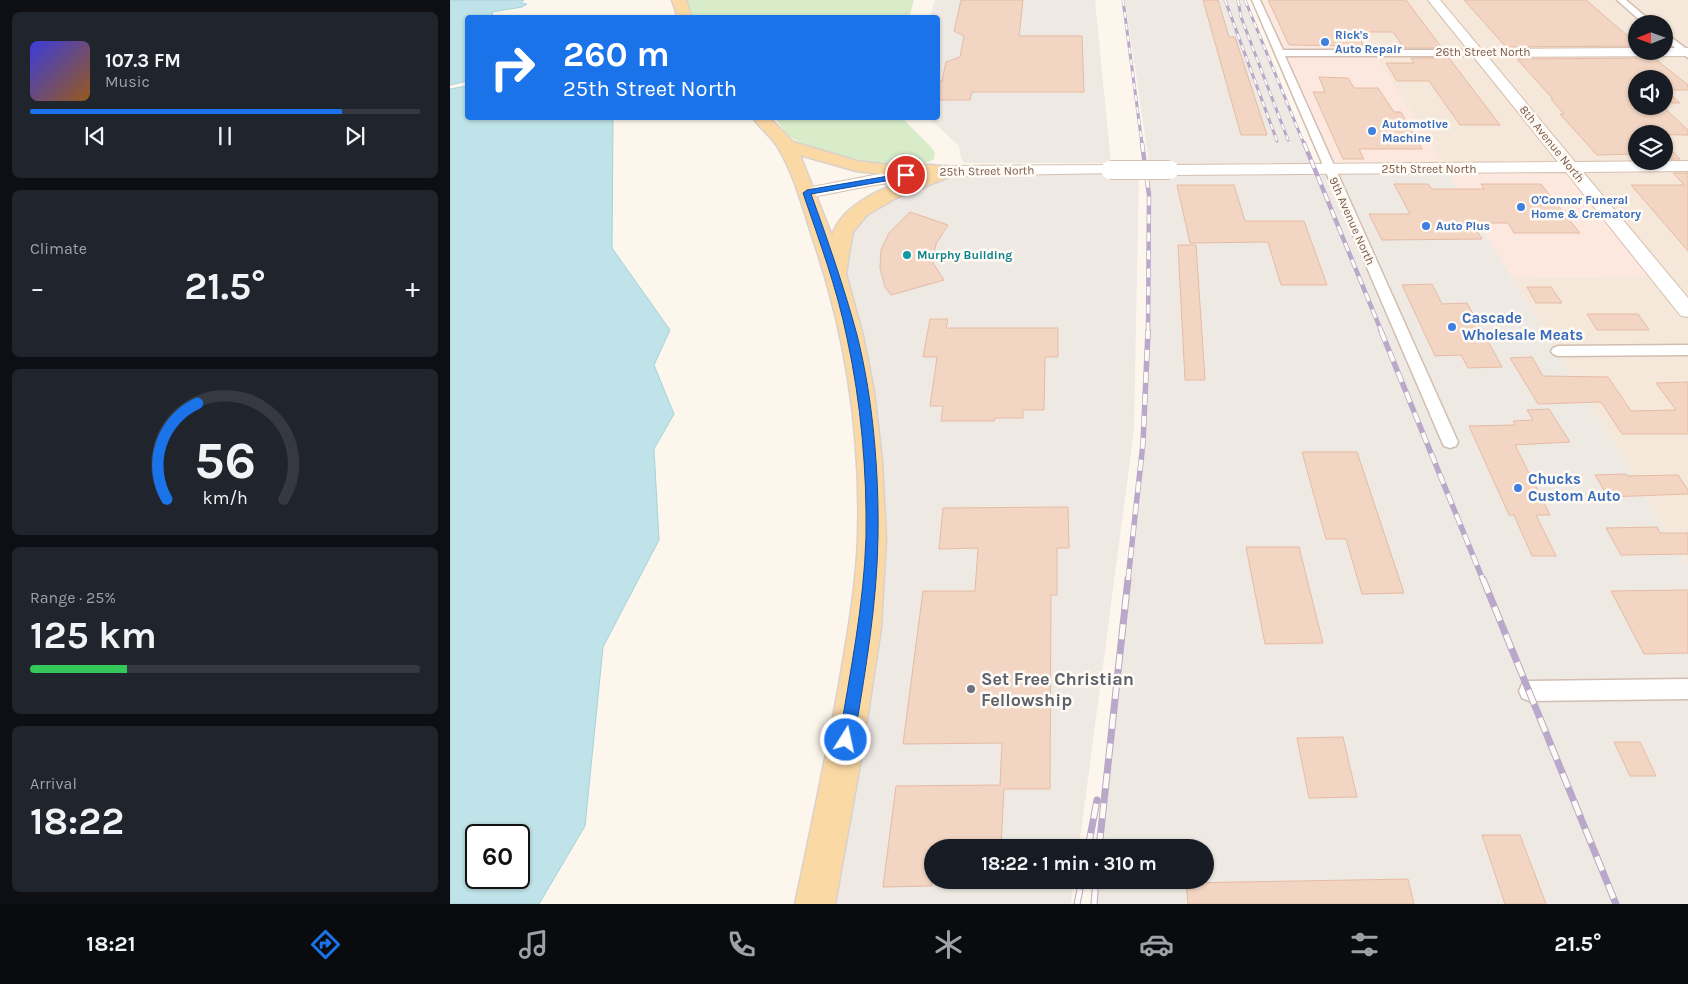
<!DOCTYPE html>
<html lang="en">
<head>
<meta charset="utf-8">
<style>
  :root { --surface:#171b24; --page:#20242c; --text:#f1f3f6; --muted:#9ea1a6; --line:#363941; --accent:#1a73e8 }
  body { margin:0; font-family:Karla,sans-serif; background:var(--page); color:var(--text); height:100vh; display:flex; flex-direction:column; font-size:19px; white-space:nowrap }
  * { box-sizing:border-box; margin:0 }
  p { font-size:16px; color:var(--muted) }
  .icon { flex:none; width:28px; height:28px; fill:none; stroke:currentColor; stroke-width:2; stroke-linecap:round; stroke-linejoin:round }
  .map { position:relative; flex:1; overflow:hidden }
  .details { display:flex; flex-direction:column; gap:12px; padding:12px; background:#0d0f14; width:450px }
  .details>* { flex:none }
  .top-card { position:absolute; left:15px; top:15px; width:475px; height:105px; border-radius:5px; box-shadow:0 1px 4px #0004; background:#1a73e8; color:#fff; overflow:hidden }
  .needle { width:32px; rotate:269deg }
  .controls { position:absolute; left:1178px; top:15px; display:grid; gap:10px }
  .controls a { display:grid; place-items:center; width:45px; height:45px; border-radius:50%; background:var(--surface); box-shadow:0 1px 4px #0004; font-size:25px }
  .speed { position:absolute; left:15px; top:824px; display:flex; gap:10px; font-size:25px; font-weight:700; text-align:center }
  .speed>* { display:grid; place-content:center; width:65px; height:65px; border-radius:50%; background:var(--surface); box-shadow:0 1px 4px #0004; line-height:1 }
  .speed .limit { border:2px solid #111; border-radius:8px; background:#fff; color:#111 }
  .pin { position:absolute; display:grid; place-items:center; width:42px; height:42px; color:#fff; margin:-21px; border:2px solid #fff; border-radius:50%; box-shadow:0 1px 5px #0007 }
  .me { position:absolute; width:55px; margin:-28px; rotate:10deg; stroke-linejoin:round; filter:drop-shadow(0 0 4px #0008) }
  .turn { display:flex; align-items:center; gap:18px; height:105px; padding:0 15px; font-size:22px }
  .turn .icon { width:65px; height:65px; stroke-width:2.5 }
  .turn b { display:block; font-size:35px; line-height:42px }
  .big { font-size:38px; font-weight:700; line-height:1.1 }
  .details .card { flex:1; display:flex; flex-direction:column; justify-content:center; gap:8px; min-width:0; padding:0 18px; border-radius:8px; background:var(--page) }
  .details .dial { align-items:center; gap:0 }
  .dial svg { height:130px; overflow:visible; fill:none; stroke:var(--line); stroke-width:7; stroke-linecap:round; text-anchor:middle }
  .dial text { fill:var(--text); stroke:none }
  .song { display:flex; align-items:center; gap:15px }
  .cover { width:60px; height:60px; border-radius:8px; background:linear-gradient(135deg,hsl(240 70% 55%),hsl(30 70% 35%)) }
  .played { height:5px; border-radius:2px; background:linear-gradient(90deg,var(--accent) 80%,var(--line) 80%) }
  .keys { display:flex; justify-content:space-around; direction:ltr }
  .heat { display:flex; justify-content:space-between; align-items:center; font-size:28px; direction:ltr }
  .charge { height:8px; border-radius:4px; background:linear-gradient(90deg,#34c759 25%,var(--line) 0) }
  .trip { position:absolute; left:474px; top:839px; width:290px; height:50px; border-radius:25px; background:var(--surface); box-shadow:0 1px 4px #0004; font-weight:700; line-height:50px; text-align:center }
  .dock { display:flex; height:80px; justify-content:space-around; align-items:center; background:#090b0e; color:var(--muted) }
  .dock .icon { width:35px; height:35px }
  .dock .active { color:var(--accent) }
  .dock b { font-size:22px; color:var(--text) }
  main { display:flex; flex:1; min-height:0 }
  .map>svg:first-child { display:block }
  .residential { fill:#f5e8da; fill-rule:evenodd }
  .commercial { fill:#fde8e0 }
  .industrial { fill:#efe9e4 }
  .green { fill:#d8ecc9 }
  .water { fill:#bfe3e8; stroke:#a5d3da; fill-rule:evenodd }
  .building { fill:#f3d5c3; stroke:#e6bba3 }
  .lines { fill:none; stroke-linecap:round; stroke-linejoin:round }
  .street-casing { stroke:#d1beb0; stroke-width:3 }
  .secondary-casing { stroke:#d6c0b0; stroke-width:2 }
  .primary-casing { stroke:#dad1cd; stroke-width:3 }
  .street { fill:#fff; fill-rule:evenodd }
  .secondary { fill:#fff; fill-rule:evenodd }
  .primary { fill:#fbd9a5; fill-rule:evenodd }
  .rail-far3-casing { stroke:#b9a8c9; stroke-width:3 }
  .rail-far2-casing { stroke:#b9a8c9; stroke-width:4.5 }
  .rail-far1-casing { stroke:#b9a8c9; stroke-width:5.5 }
  .rail-casing { stroke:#b9a8c9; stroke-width:7 }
  .rail-far3 { stroke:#fffaf3; stroke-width:2; stroke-dasharray:6; stroke-linecap:butt }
  .rail-far2 { stroke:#fffaf3; stroke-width:3; stroke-dasharray:9; stroke-linecap:butt }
  .rail-far1 { stroke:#fffaf3; stroke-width:4; stroke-dasharray:11; stroke-linecap:butt }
  .rail { stroke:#fffaf3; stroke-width:5; stroke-dasharray:15; stroke-linecap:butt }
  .secondary-bridge-casing { stroke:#d6c0b0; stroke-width:20; stroke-linecap:butt }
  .secondary-bridge { stroke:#fff; stroke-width:18 }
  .route { fill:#1a73e8; stroke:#114b97 }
  .shop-dot { fill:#3f7fe0; stroke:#fffaf3; stroke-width:2 }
  .culture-dot { fill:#0f9aa8; stroke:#fffaf3; stroke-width:2 }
  .worship-dot { fill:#6b7280; stroke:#fffaf3; stroke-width:2 }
  .labels { text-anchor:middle; stroke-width:5; stroke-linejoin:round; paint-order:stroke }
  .far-shop-label { font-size:12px; font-weight:bold; fill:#366cbe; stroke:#fffaf3; text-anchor:start }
  .far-street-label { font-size:12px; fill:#7a5c4d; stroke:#fffaf3 }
  .far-culture-label { font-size:12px; font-weight:bold; fill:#0d838f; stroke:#fffaf3; text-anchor:start }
  .shop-label { font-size:15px; font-weight:bold; fill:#366cbe; stroke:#fffaf3; text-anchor:start }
  .near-worship-label { font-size:18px; font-weight:bold; fill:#5b616d; stroke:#fffaf3; text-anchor:start }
</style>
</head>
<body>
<main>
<section class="details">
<div class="card">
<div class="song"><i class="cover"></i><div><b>107.3 FM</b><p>Music</p></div></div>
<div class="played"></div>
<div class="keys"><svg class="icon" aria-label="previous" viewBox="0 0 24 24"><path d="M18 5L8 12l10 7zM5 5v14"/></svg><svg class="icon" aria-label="pause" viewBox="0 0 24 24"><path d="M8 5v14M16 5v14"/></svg><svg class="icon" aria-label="next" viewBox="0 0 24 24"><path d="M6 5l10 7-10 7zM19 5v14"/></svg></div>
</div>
<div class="card"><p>Climate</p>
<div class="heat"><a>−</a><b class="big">21.5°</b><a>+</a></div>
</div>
<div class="card dial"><svg viewBox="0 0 100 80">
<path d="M14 69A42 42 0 1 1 86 69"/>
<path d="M14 69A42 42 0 0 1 33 10" stroke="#1a73e8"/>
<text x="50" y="56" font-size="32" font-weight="700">56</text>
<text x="50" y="72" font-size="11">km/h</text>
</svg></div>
<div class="card"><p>Range · 25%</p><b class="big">125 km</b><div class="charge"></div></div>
<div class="card"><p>Arrival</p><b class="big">18:22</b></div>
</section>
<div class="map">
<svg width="1238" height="904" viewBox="0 0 1238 904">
  <rect width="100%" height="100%" fill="#fdf6ec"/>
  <path class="residential" d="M891 0H1238V52H1235L1238 55V565L1062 277 1208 276 996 169ZM1186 24H1214V51H1186ZM1186 79H1214V106H1186ZM1186 134H1214V161H1186Z"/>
  <path class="commercial" d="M801 0H891L996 168H1121L1209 276 1062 277 996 169 879 170 828 53Z"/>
  <path class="industrial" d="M485 0H645L661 163H514L511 158 509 146 479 118H488V18L480 17Z
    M675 0H793L865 170 996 169 1238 565V904H647L649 880H755V848L651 847 660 733 693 443 698 340 700 170Z
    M689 170 684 430 629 847 482 848V880H624L621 904H365L422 538 385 274 407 216 498 171Z"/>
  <path class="green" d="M236 0H464L459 18 244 17Z
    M325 118H452L481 147 485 153 484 159C465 173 388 159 366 150 358 147 350 143 342 138 335 134 330 124 325 118Z"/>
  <path class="water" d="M0 0H74L71 3 77 4 72 7 42 12 43 17 18 18 17 81 0 85Z
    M17 86 18 118H163L162 248 220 330 204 365 224 414 204 449 209 540 153 647 135 826 89 904H0V89ZM26 835H69V878H26Z"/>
  <path class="building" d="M511 0H573L569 36H632L634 92H522L520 100H488L489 81H492L496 62 510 57 514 36 504 31Z
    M753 0H768L779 37H785L817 135H791Z
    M818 0H956L992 48H954L943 32H906L914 46 839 45Z
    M1014 0H1136L1186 43V46L1056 47Z
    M961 58H999L1050 125H1010L979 81H947L936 63H964Z
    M1204 58 1238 85V90H1215L1230 103H1214V79H1186V106H1212L1238 130V135L1186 134V154L1147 155 1110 114H1114L1101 99H1103L1067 59Z
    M869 77 898 78 904 88H928L944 112H951L972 149H909L914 159H893L863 92H875Z
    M1214 143 1230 159H1214Z
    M1223 173H1238V251L1181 185H1234Z
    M944 184H978L982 189H1034L1031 184H1091L1130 233H1064L1058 223H1022L1032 239 932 240 919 214H960Z
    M727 185H784L795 221H854L877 285H831L818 242 740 243Z
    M460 212 498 225 486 244 483 263 494 280 441 295 435 287 430 268 431 250 439 233Z
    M728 245H746L755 380H735Z
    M982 284 992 304 1017 303 1052 367 1018 368 1011 355 985 356 952 285Z
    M1077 287H1101L1112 303H1086Z
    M1137 314H1188L1199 330H1147Z
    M480 319H498L496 328H608V357H595L594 410H573V418H545L544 421H491L493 406H480L487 357H473Z
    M1082 357 1093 376 1158 377 1181 411 1226 410 1206 383 1238 382V434H1172L1151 402 1088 404 1060 358Z
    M1099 409 1120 442 1065 445 1100 515H1086L1106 556H1082L1064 515H1059L1019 426 1066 425 1063 421 1083 420 1077 410Z
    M852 452H907L954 593 912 594 896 539H876Z
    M1176 474 1177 476 1228 475 1238 490V494L1158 497 1145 475Z
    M618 507 619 548H607V595H601L600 789H554L551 845 539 846V848H482V886L433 887 446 786 550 785 552 743 453 744 473 591H525L528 548 489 549 493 508Z
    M1207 527 1210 533H1238V554L1171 555 1156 528Z
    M796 547H849L873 643 815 644Z
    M1238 590V653L1194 654 1161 591Z
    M893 737 907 797 859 798 847 738Z
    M1164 742H1190L1206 776H1180Z
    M1032 835H1070L1096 904H1055Z
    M958 879 964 904H738L736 883Z"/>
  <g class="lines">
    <g class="street-casing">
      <path id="street" d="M802 0H810L833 50H1027L1032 53 1027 56H835L1008 442 1006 446 1000 448 994 446 992 442Z
        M1167 0H1176L1204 24H1194Z
        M1214 32 1238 50V58L1214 39Z
        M1238 345V355L1108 356 1103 354 1101 351 1103 348 1108 346Z
        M1238 679V699L1079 701 1072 698 1069 691 1072 684 1079 681Z"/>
    </g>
    <g class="secondary-casing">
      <path id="secondary" d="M978 0H990L1031 49 1186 48V51H1214V48H1238V56L1038 57 1125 162 1238 161V171L1133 172 1238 298V317L1231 316 1116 172 720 175 714 173 712 170 714 167 720 165 1108 162Z
        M660 165 666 167 668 170 666 173 498 176 424 185 357 198 351 197 349 193 351 189 357 188 424 175 498 166Z"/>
    </g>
    <g class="primary-casing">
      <path id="primary" d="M222 0H236L242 18H228Z
        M303 118H320L343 142 407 161 431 164 482 165C492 167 495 165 504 167L507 171 504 175 446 198 417 215 403 232 400 248 396 274 413 336 424 391 432 461 436 538 431 628 411 759 385 904H345C360 835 374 765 387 696 396 644 406 591 408 538 411 440 397 341 366 248 355 216 346 178 329 149 323 137 310 129 303 118ZM350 155 406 171 431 174 469 175C439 186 392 202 382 236Z"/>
    </g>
    <use href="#street" class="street"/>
    <use href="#secondary" class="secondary"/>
    <use href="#primary" class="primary"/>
    <g class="rail-far3-casing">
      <path id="rail-far3" d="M673 0 692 144
        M775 0 827 141
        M788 0 791 17 838 140
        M795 0 854 144"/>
    </g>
    <g class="rail-far2-casing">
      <path id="rail-far2" d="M692 143 699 195 698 333
        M854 143 932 333"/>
    </g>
    <g class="rail-far1-casing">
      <path id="rail-far1" d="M931 331 1033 580
        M678 580 693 443 698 331"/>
    </g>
    <g class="rail-casing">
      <path id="rail" d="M1033 579 1166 904
        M638 848 647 800
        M649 848 678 579
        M627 904 632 880
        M644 904 646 880"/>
    </g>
    <use href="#rail-far3" class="rail-far3"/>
    <use href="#rail-far2" class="rail-far2"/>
    <use href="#rail-far1" class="rail-far1"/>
    <use href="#rail" class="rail"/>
    <g class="secondary-bridge-casing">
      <path id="secondary-bridge" d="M660 170H720"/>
    </g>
    <use href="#secondary-bridge" class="secondary-bridge"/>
  </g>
  <path class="route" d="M456 173 459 175 458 177 361 194C378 241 394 287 407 335 423 398 429 472 428 537 427 605 415 673 404 740L402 745 396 747 391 745 389 740C400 673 414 605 416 537 417 471 411 402 397 338 387 288 369 240 353 193L357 190Z"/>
  <g class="shop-dot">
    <circle cx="875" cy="42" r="5"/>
    <circle cx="922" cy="131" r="5"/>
    <circle cx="1071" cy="207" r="5"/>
    <circle cx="976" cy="226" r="5"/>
    <circle cx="1002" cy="327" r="5"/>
    <circle cx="1068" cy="488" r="5"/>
  </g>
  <circle class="culture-dot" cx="457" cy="255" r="5"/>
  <circle class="worship-dot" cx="521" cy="689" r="5"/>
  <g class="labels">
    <g class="far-shop-label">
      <text x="885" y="39">Rick's<tspan x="885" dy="14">Auto Repair</tspan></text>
      <text x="932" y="128">Automotive<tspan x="932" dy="14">Machine</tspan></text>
      <text x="1081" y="204">O'Connor Funeral<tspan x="1081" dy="14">Home &amp; Crematory</tspan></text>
      <text x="986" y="230">Auto Plus</text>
    </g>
    <g class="far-street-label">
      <text x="1033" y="56">26th Street North</text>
      <text transform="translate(1102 144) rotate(51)" y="4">8th Avenue North</text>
      <text x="979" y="173">25th Street North</text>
      <text transform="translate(537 171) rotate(-1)" y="4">25th Street North</text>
      <text transform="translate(902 221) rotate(66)" y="4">9th Avenue North</text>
    </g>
    <g class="far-culture-label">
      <text x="467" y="259">Murphy Building</text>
    </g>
    <g class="shop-label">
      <text x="1012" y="323">Cascade<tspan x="1012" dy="17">Wholesale Meats</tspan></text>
      <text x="1078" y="484">Chucks<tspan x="1078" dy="17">Custom Auto</tspan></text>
    </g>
    <g class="near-worship-label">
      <text x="531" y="685">Set Free Christian<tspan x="531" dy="21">Fellowship</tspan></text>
    </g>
  </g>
</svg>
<div class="controls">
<a><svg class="needle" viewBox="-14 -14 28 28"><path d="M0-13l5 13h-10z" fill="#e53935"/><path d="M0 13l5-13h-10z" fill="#9ea1a6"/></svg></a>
<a><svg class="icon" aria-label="sound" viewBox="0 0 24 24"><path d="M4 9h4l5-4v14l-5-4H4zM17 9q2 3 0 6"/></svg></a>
<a><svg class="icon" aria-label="layers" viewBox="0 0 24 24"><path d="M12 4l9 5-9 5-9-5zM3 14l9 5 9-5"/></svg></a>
</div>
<div class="speed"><div class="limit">60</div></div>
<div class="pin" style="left:456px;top:175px;background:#d93025"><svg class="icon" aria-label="arrive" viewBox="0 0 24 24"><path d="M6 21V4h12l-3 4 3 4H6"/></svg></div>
<svg class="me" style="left:396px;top:740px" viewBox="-20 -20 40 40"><circle r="17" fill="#1a73e8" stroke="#fff" stroke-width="3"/><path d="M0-11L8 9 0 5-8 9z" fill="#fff"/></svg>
<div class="trip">18:22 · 1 min · 310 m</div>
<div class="top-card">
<div class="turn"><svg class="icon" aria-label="right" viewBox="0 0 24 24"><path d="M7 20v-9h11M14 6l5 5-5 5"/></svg><div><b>260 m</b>25th Street North</div></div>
</div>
</div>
</main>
<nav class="dock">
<b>18:21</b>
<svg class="icon active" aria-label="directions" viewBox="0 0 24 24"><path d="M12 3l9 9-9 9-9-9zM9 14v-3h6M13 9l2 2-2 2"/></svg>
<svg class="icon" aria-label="music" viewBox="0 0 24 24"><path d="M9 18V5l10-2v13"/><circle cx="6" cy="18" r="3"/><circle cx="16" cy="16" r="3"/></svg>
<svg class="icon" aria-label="phone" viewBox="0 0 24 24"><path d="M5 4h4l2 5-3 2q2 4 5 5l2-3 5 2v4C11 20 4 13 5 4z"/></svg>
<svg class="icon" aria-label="climate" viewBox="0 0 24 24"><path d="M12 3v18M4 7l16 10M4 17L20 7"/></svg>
<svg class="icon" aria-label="car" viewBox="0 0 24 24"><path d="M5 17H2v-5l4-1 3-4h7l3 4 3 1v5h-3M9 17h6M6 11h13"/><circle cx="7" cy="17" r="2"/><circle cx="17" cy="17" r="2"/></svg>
<svg class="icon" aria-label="filters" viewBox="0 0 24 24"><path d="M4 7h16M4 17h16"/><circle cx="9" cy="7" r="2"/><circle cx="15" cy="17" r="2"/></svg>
<b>21.5°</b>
</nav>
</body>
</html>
